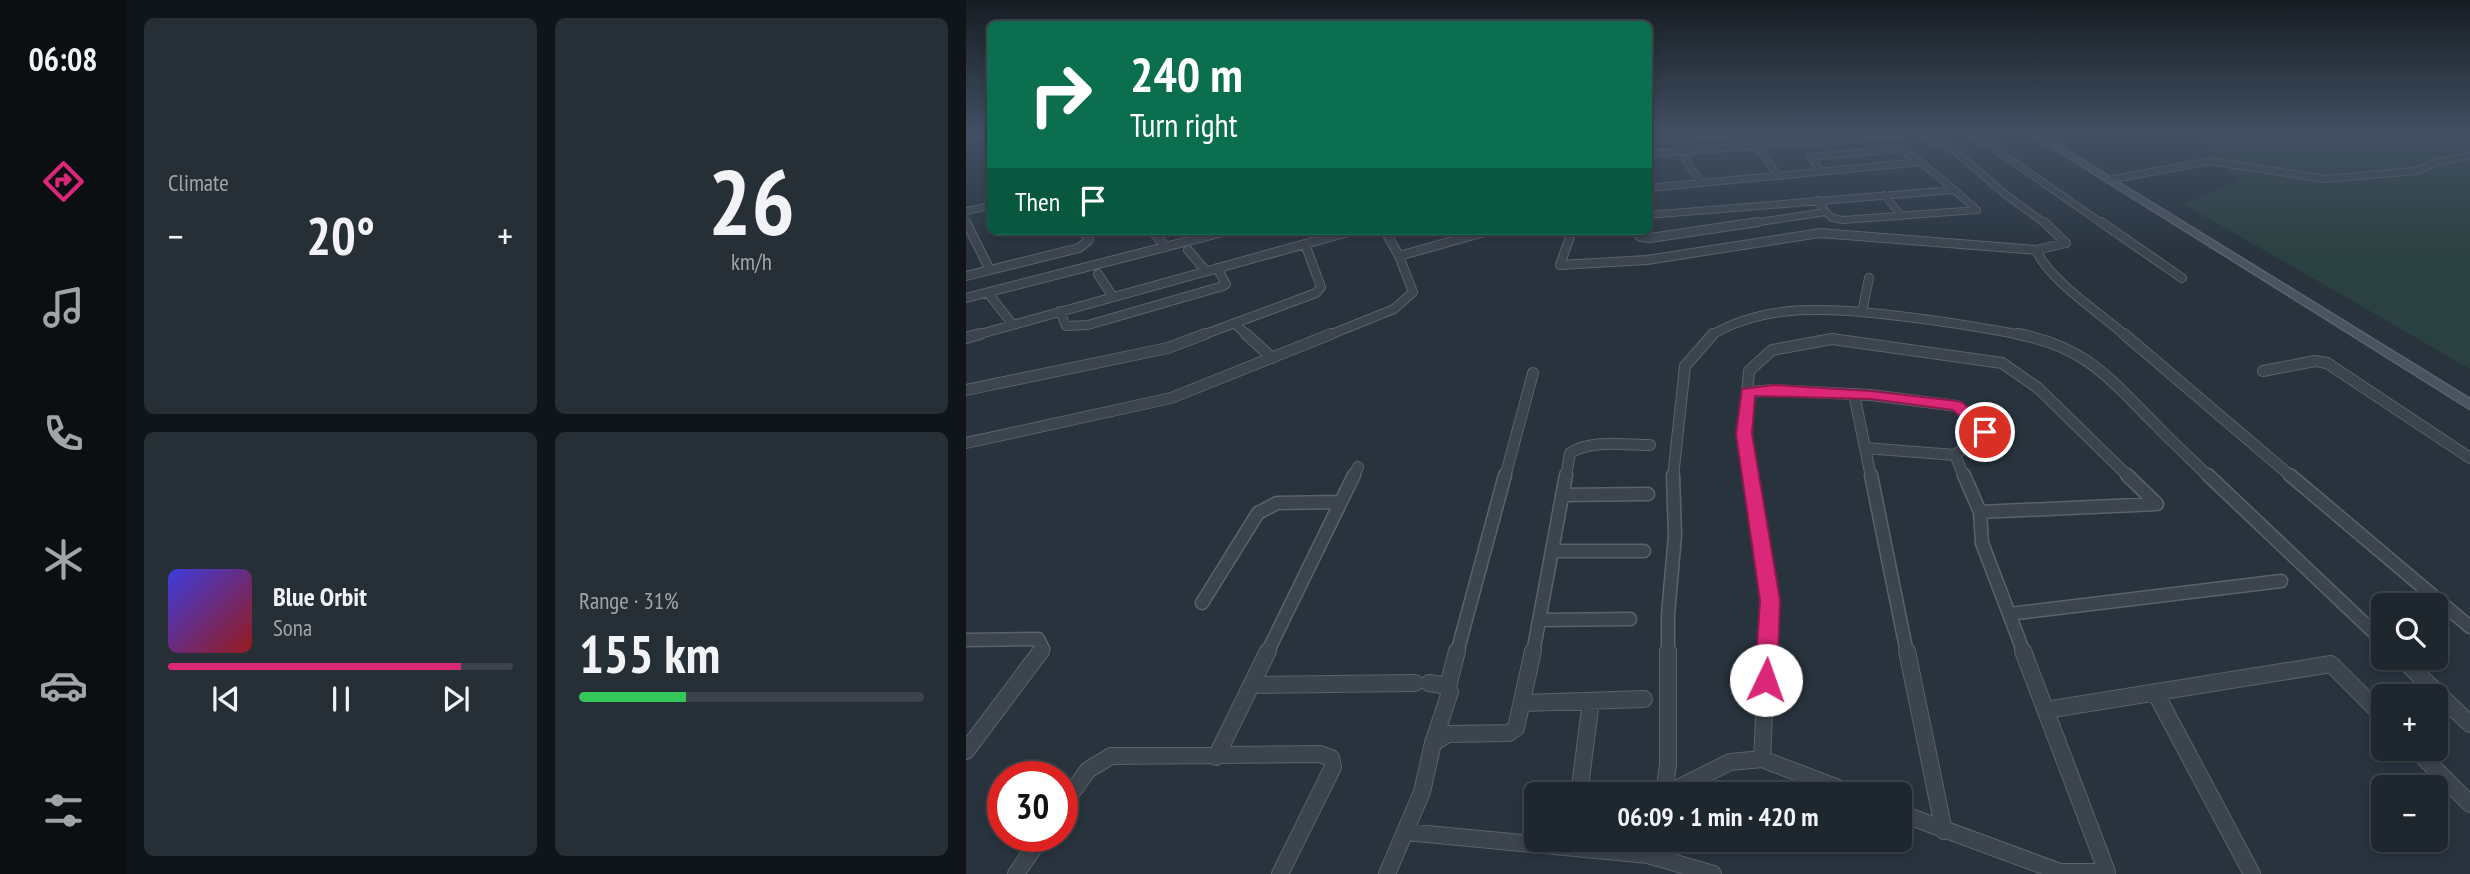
<!DOCTYPE html>
<html lang="en">
<head>
<meta charset="utf-8">
<style>
  :root { --surface:#1e262e; --page:#262e36; --text:#f1f3f6; --muted:#a1a5aa; --line:#3c434a; --accent:#db2777 }
  body { margin:0; font-family:"PT Sans Narrow",sans-serif; background:var(--page); color:var(--text); height:100vh; display:flex; flex-direction:column; font-size:26px; white-space:nowrap }
  * { box-sizing:border-box; margin:0 }
  p { font-size:23px; color:var(--muted) }
  .icon { flex:none; width:38px; height:38px; fill:none; stroke:currentColor; stroke-width:2; stroke-linecap:round; stroke-linejoin:round }
  .map { position:relative; flex:1; overflow:hidden }
  .drawer { display:flex; flex-direction:column; gap:18px; padding:18px; background:#101519; width:840px }
  .drawer>* { flex:none }
  .top-card { position:absolute; left:21px; top:21px; width:665px; height:214px; border-radius:10px; box-shadow:0 4px 10px #0003,0 0 0 2px var(--line); background:#0b6e4f; color:#fff; overflow:hidden }
  .tools { position:absolute; left:1405px; top:593px; display:grid; gap:14px }
  .tools a { display:grid; place-items:center; width:77px; height:77px; border-radius:10px; background:var(--surface); box-shadow:0 4px 10px #0003,0 0 0 2px var(--line); font-size:35px }
  .speed { position:absolute; left:21px; top:761px; display:flex; gap:14px; font-size:35px; font-weight:700; text-align:center }
  .speed>* { display:grid; place-content:center; width:91px; height:91px; border-radius:50%; background:var(--surface); box-shadow:0 4px 10px #0003,0 0 0 2px var(--line); line-height:1 }
  .speed .limit { border:10px solid #d22; background:#fff; color:#111 }
  .pin { position:absolute; display:grid; place-items:center; width:60px; height:60px; color:#fff; margin:-30px; border:4px solid #fff; border-radius:50%; box-shadow:0 2px 7px #0007 }
  .me { position:absolute; width:77px; margin:-38px; rotate:3deg; stroke-linejoin:round; filter:drop-shadow(0 0 5px #0008) }
  .turn { display:flex; align-items:center; gap:24px; height:147px; padding:0 28px; font-size:32px }
  .turn .icon { width:91px; height:91px; stroke-width:2.5 }
  .turn b { display:block; font-size:49px; line-height:60px }
  .then { display:flex; align-items:center; height:66px; padding:0 28px; background:#0003; gap:14px; font-size:26px }
  .big { font-size:52px; font-weight:600; line-height:1.1 }
  .drawer .widget { flex:1; display:flex; flex-direction:column; justify-content:center; gap:10px; min-width:0; padding:0 24px; border-radius:10px; background:var(--page) }
  .drawer .dial { align-items:center; gap:0 }
  .dial b { font-size:91px; line-height:1 }
  .song { display:flex; align-items:center; gap:21px }
  .cover { width:84px; height:84px; border-radius:10px; background:linear-gradient(135deg,hsl(240 70% 55%),hsl(0 70% 35%)) }
  .played { height:7px; border-radius:4px; background:linear-gradient(90deg,var(--accent) 85%,var(--line) 85%) }
  .keys { display:flex; justify-content:space-around; direction:ltr }
  .heat { display:flex; justify-content:space-between; align-items:center; font-size:38px; direction:ltr }
  .charge { height:10px; border-radius:5px; background:linear-gradient(90deg,#34c759 31%,var(--line) 0) }
  .drawer .tiles { flex:1; display:grid; gap:18px; grid-template-columns:repeat(2,1fr) }
  .trip { position:absolute; left:558px; top:782px; width:388px; height:70px; border-radius:10px; background:var(--surface); box-shadow:0 4px 10px #0003,0 0 0 2px var(--line); font-weight:600; line-height:70px; text-align:center }
  main { display:flex; flex:1; min-height:0 }
  .dock { display:flex; flex-direction:column; width:126px; justify-content:space-around; align-items:center; background:#0c0f12; color:var(--muted) }
  .dock .icon { width:49px; height:49px }
  .dock .selected { color:var(--accent) }
  .dock b { font-size:32px; color:var(--text) }
  .map>svg:first-child { display:block }
  .green { fill:#2b4040 }
  .lines { fill:none; stroke-linecap:round; stroke-linejoin:round }
  .minor-far4-casing { stroke:#5a626c; stroke-width:8 }
  .minor-far3-casing { stroke:#5a626c; stroke-width:10 }
  .minor-far2-casing { stroke:#5a626c; stroke-width:12 }
  .minor-far1-casing { stroke:#5a626c; stroke-width:15 }
  .minor-casing { stroke:#5a626c; stroke-width:18 }
  .secondary-casing { stroke:#5a626c; stroke-width:3 }
  .minor-far4 { stroke:#3c444e; stroke-width:6 }
  .minor-far3 { stroke:#3c444e; stroke-width:8 }
  .minor-far2 { stroke:#3c444e; stroke-width:10 }
  .minor-far1 { stroke:#3c444e; stroke-width:12 }
  .minor { stroke:#3c444e; stroke-width:16 }
  .secondary { fill:#4a5461; fill-rule:evenodd }
  .route { fill:#db2777; stroke:#8e194d; stroke-width:2 }
</style>
</head>
<body>
<main>
<nav class="dock">
<b>06:08</b>
<svg class="icon selected" aria-label="directions" viewBox="0 0 24 24"><path d="M12 3l9 9-9 9-9-9zM9 14v-3h6M13 9l2 2-2 2"/></svg>
<svg class="icon" aria-label="music" viewBox="0 0 24 24"><path d="M9 18V5l10-2v13"/><circle cx="6" cy="18" r="3"/><circle cx="16" cy="16" r="3"/></svg>
<svg class="icon" aria-label="phone" viewBox="0 0 24 24"><path d="M5 4h4l2 5-3 2q2 4 5 5l2-3 5 2v4C11 20 4 13 5 4z"/></svg>
<svg class="icon" aria-label="climate" viewBox="0 0 24 24"><path d="M12 3v18M4 7l16 10M4 17L20 7"/></svg>
<svg class="icon" aria-label="car" viewBox="0 0 24 24"><path d="M5 17H2v-5l4-1 3-4h7l3 4 3 1v5h-3M9 17h6M6 11h13"/><circle cx="7" cy="17" r="2"/><circle cx="17" cy="17" r="2"/></svg>
<svg class="icon" aria-label="filters" viewBox="0 0 24 24"><path d="M4 7h16M4 17h16"/><circle cx="9" cy="7" r="2"/><circle cx="15" cy="17" r="2"/></svg>
</nav>
<section class="drawer">
<div class="tiles">
<div class="widget"><p>Climate</p>
<div class="heat"><a>−</a><b class="big">20°</b><a>+</a></div>
</div>
<div class="widget dial"><b>26</b><p>km/h</p></div>
<div class="widget">
<div class="song"><i class="cover"></i><div><b>Blue Orbit</b><p>Sona</p></div></div>
<div class="played"></div>
<div class="keys"><svg class="icon" aria-label="previous" viewBox="0 0 24 24"><path d="M18 5L8 12l10 7zM5 5v14"/></svg><svg class="icon" aria-label="pause" viewBox="0 0 24 24"><path d="M8 5v14M16 5v14"/></svg><svg class="icon" aria-label="next" viewBox="0 0 24 24"><path d="M6 5l10 7-10 7zM19 5v14"/></svg></div>
</div>
<div class="widget"><p>Range · 31%</p><b class="big">155 km</b><div class="charge"></div></div>
</div>
</section>
<div class="map">
<svg width="1504" height="874" viewBox="0 0 1504 874">
  <rect width="100%" height="100%" fill="#28333e"/>
  <path class="green" d="M1232 134H1504V369L1218 204 1273 181Z"/>
  <g class="lines">
    <g class="minor-far4-casing">
      <path id="minor-far4" d="M697 134 706 139 775 134
        M955 134 989 151 1040 195 1080 224
        M1007 134 1137 224
        M0 140 23 134
        M791 146 812 176
        M682 154 937 134
        M719 159 735 183 955 162 934 149 845 157 854 171
        M1143 180 1244 161 1359 179 1449 171 1473 162 1504 156
        M682 188 735 183
        M918 195 936 216
        M0 211 24 206
        M860 212 866 218 877 220 1011 210 988 190
        M682 215 988 190 955 162
        M780 224 860 212 851 200"/>
    </g>
    <g class="minor-far3-casing">
      <path id="minor-far3" d="M0 222 24 270
        M1078 222 1100 243 1070 250C1084 281 1134 313 1160 336
        M1135 222 1216 278
        M186 231 200 247
        M606 231 594 265 681 260 854 233 1070 250
        M669 231 674 237 684 238 792 222
        M222 250 240 271
        M433 256 522 231
        M132 274 147 297
        M0 276 113 248 123 240 116 231
        M22 293 47 325
        M0 298 261 231
        M94 311 100 326 122 325 257 286 260 284 251 268
        M896 312 903 278
        M268 323 282 336
        M7 336 386 231
        M234 336 350 293 355 287 339 244
        M361 336 428 309 447 292 433 256 419 231
        M744 336C802 301 869 309 933 316 976 321 1019 328 1061 336"/>
    </g>
    <g class="minor-far2-casing">
      <path id="minor-far2" d="M280 334 306 358
        M1052 334C1120 347 1143 378 1189 424 1206 442 1225 459 1243 477
        M1158 334 1326 477
        M0 338 14 334
        M1297 371 1349 361 1361 363 1504 458
        M0 390 202 348 239 334
        M782 392 808 390 905 395 991 406 1019 432 989 455 998 477
        M888 394 905 477
        M0 443 205 398 365 334
        M899 448 989 455
        M387 477 392 467
        M539 477 567 373
        M600 477 604 453C626 439 659 445 684 445
        M707 477 719 366 747 334
        M785 477 778 434 783 371 806 350 866 339 1036 363 1072 388 1163 477"/>
    </g>
    <g class="minor-far1-casing">
      <path id="minor-far1" d="M784 475 804 600 801 653
        M905 475 941 653
        M998 475 1014 512 1016 543 1058 653
        M1242 475 1418 642
        M1324 475 1504 627
        M596 495 682 494
        M1014 512 1191 504 1161 475
        M586 551H678
        M236 603 292 513 311 503 375 502
        M1043 614 1315 581
        M574 620 664 619
        M0 640 72 639 77 649 74 653
        M301 653 388 475
        M491 653 539 475
        M567 653 600 475
        M702 653V615L709 535 707 475"/>
    </g>
    <g class="minor-casing">
      <path id="minor" d="M941 651 978 831
        M1435 658 1504 724
        M463 683 482 686 484 692 467 743
        M285 685 449 683
        M482 686 491 651
        M1189 692 1286 874
        M557 703 678 699
        M1080 710 1365 664 1418 717
        M1449 749 1504 804
        M0 751 75 651
        M250 757 302 651
        M796 759 801 651
        M613 794 625 701
        M698 794 702 764V651
        M700 794 764 762 796 759 888 794
        M96 806 122 770 145 756 354 754 365 758 367 767 314 874
        M934 813 1094 872H1141L1057 651
        M440 832 682 855 747 874
        M682 855 686 840
        M50 874 76 836
        M421 874 456 792 467 743 482 734 543 733 550 728 567 651"/>
    </g>
    <g class="secondary-casing">
      <path id="secondary" d="M1065 134H1074L1504 399V409Z"/>
    </g>
    <use href="#minor-far4" class="minor-far4"/>
    <use href="#minor-far3" class="minor-far3"/>
    <use href="#minor-far2" class="minor-far2"/>
    <use href="#minor-far1" class="minor-far1"/>
    <use href="#minor" class="minor"/>
    <use href="#secondary" class="secondary"/>
  </g>
  <linearGradient id="sky" x2="0" y2="1"><stop stop-color="#161c22"/><stop offset="0.52" stop-color="#425063"/><stop offset="1" stop-color="#425063" stop-opacity="0"/></linearGradient>
  <rect width="1504" height="256" fill="url(#sky)"/>
  <path class="route" d="M808 385 905 391 991 401 997 403 1027 432 1019 436 1014 435 987 410 905 399 789 396 786 434 814 600 811 680 808 686 800 689 792 686 789 680 794 600 770 434 776 389Z"/>
</svg>
<div class="tools">
<a><svg class="icon" aria-label="search" viewBox="0 0 24 24"><circle cx="10" cy="10" r="6"/><path d="M15 15l6 6"/></svg></a>
<a>+</a>
<a>−</a>
</div>
<div class="speed"><div class="limit">30</div></div>
<div class="pin" style="left:1019px;top:432px;background:#d93025"><svg class="icon" aria-label="arrive" viewBox="0 0 24 24"><path d="M6 21V4h12l-3 4 3 4H6"/></svg></div>
<svg class="me" style="left:800px;top:680px" viewBox="-20 -20 40 40"><circle r="19" fill="#fff"/><path d="M0-13L10 11 0 6-10 11z" fill="#db2777"/></svg>
<div class="trip">06:09 · 1 min · 420 m</div>
<div class="top-card">
<div class="turn"><svg class="icon" aria-label="right" viewBox="0 0 24 24"><path d="M7 20v-9h11M14 6l5 5-5 5"/></svg><div><b>240 m</b>Turn right</div></div>
<div class="then">Then<svg class="icon" aria-label="arrive" viewBox="0 0 24 24"><path d="M6 21V4h12l-3 4 3 4H6"/></svg></div>
</div>
</div>
</main>
</body>
</html>
